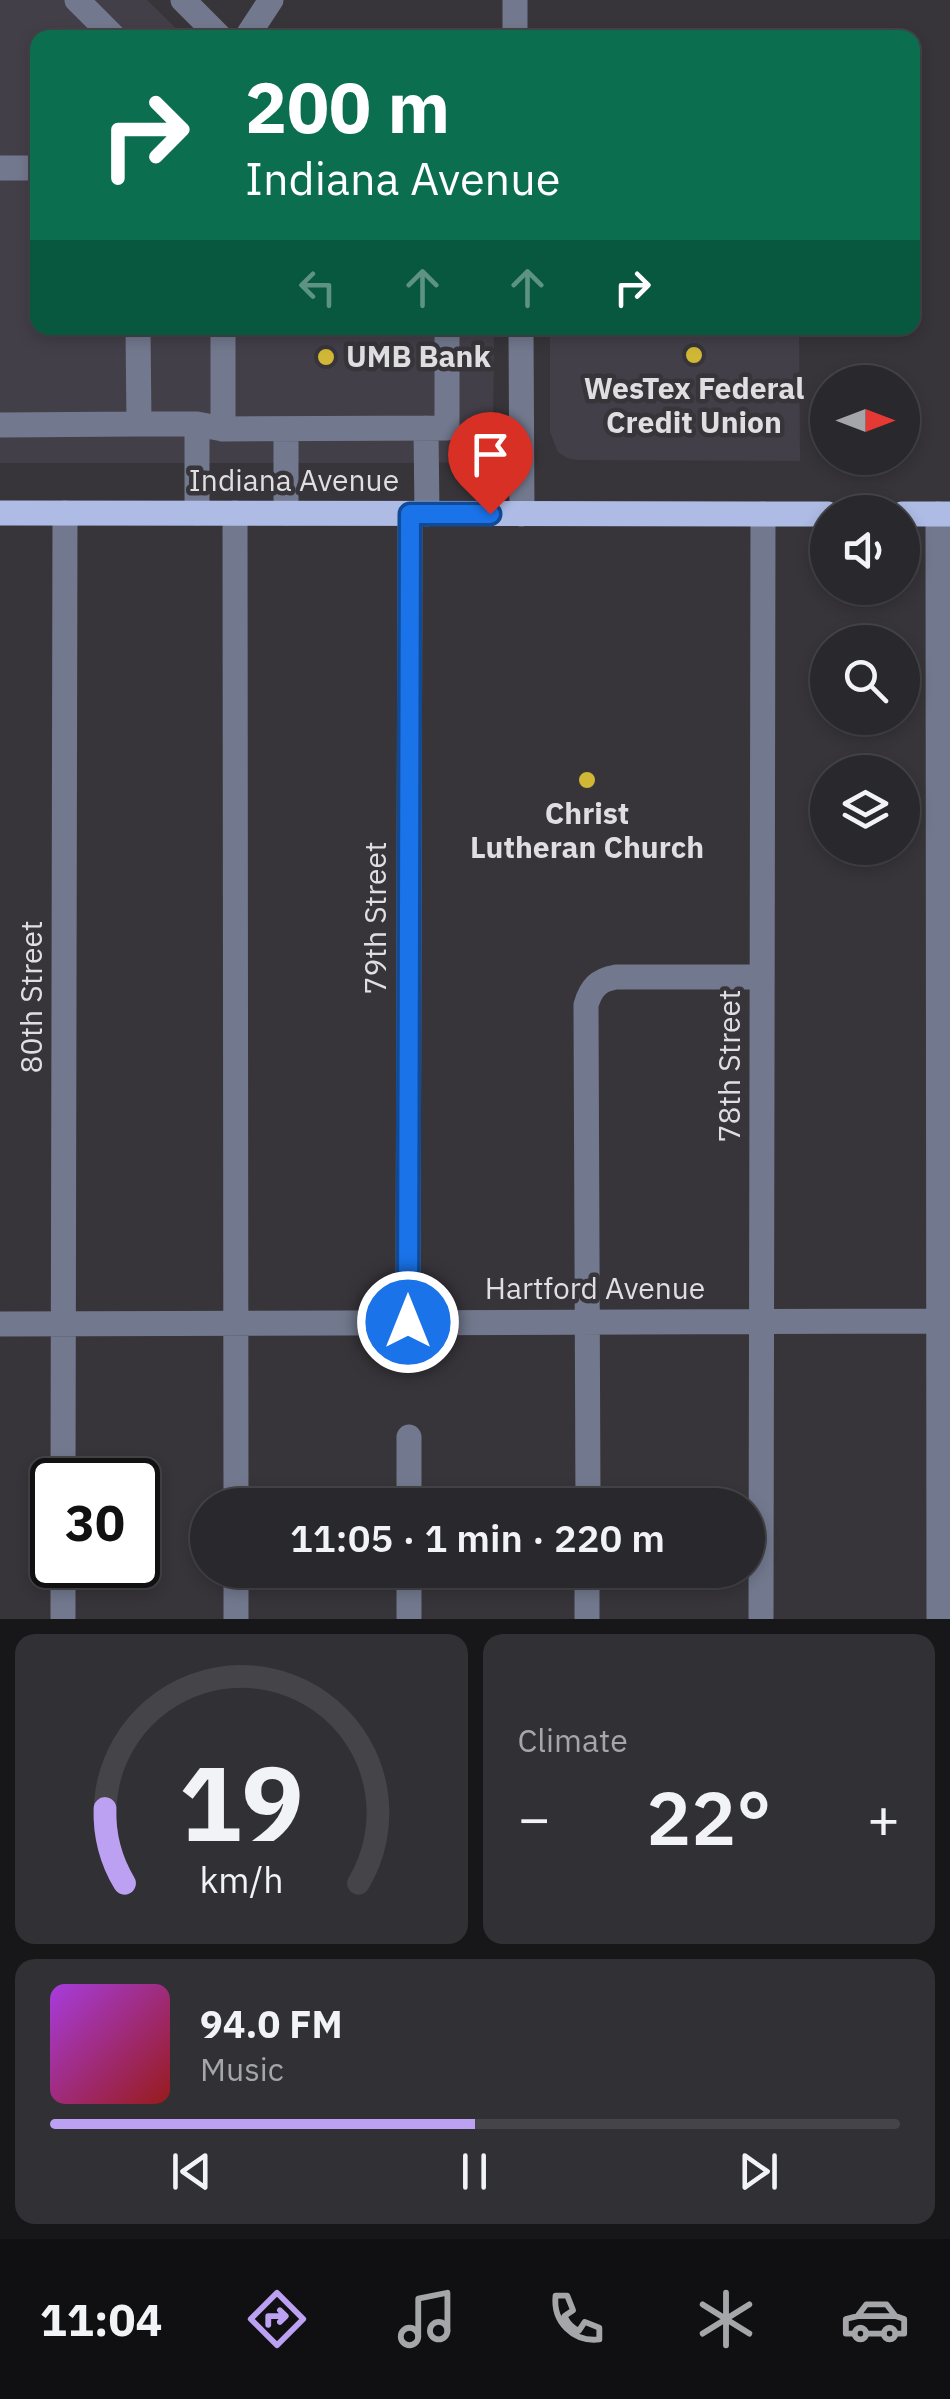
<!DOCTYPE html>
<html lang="en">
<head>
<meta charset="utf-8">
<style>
  :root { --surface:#29282c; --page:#313034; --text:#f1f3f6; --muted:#a5a6a9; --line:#454448; --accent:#bca0f2 }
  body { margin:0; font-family:"IBM Plex Sans",sans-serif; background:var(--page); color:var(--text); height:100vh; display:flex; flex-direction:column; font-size:38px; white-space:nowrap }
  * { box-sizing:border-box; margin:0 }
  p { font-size:32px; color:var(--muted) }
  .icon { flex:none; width:55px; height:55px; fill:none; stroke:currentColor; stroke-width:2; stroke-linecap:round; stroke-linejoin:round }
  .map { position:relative; height:1619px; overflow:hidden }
  .drawer { display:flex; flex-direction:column; gap:15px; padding:15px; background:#171618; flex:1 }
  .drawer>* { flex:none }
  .top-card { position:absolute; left:30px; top:30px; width:890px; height:305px; border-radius:20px; box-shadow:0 5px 15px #0003,0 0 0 2px var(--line); background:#0b6e4f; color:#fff; overflow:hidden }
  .needle { width:65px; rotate:90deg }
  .tools { position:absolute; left:810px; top:365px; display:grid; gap:20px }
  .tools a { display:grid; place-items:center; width:110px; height:110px; border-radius:50%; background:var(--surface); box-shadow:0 5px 15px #0003,0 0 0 2px var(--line); font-size:50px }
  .speed { position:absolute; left:30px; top:1458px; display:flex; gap:20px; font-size:50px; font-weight:700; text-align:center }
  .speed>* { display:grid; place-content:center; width:130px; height:130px; border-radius:50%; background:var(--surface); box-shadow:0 5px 15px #0003,0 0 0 2px var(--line); line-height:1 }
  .speed .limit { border:5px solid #111; border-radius:15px; background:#fff; color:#111 }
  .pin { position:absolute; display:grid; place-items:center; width:85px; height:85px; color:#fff; margin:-102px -42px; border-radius:50% 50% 50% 0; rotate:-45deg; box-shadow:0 0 10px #0007 }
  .pin .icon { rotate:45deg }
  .me { position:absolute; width:110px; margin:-55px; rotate:0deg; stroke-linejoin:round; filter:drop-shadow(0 0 8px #0008) }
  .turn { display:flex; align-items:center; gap:35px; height:210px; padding:0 50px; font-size:45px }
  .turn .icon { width:130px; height:130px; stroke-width:2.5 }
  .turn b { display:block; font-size:70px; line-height:85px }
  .lanes { display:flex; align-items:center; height:95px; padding:0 50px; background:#0003; justify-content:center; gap:50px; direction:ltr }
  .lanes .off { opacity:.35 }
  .big { font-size:75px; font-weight:600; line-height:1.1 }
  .drawer .card { flex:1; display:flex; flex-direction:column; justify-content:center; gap:15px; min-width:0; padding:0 35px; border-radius:20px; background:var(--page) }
  .drawer .dial { align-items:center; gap:0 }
  .dial svg { height:260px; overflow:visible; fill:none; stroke:var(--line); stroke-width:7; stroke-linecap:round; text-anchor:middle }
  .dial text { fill:var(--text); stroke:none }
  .song { display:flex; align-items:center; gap:30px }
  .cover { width:120px; height:120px; border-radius:15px; background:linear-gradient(135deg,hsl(280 70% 55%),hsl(0 70% 35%)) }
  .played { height:10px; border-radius:5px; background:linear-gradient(90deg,var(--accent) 50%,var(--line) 50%) }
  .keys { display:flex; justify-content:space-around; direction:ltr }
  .heat { display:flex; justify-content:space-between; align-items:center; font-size:55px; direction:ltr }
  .drawer .tiles { flex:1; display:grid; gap:15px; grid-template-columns:1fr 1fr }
  .card:last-child { grid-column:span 2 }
  .trip { position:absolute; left:190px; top:1488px; width:575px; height:100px; border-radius:50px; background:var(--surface); box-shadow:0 5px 15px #0003,0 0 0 2px var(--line); font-weight:600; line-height:100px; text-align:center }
  .tab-bar { display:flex; height:160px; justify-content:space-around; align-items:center; background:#101012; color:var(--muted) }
  .tab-bar .icon { width:70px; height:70px }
  .tab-bar .active { color:var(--accent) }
  .tab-bar b { font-size:45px; color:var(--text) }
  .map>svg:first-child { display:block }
  .built { fill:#433f49 }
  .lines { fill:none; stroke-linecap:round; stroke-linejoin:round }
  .minor { stroke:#72798e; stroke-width:25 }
  .major { stroke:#adbbe5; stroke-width:25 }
  .route-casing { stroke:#114b97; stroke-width:25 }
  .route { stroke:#1a73e8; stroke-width:18 }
  .poi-dot { fill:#d1b736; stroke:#37353a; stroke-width:4 }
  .labels { text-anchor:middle; stroke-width:9; stroke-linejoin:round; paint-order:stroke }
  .poi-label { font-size:30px; font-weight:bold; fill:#dfdee1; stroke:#37353a }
  .street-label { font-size:30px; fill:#dfdee1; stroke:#37353a }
</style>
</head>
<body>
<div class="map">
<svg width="950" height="1619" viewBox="0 0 950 1619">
  <rect width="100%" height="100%" fill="#37353a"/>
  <path class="built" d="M0 0H147L185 37 38 38V328H494L493 435 483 456 470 462 402 463H0Z
    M550 328H799L800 461 576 460 567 458 558 452 550 432Z"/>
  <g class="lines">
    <path class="minor" d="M77 0 115 38
      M183 0 221 38
      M515 0V38
      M246 38 271 0
      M0 168H38
      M138 328 139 424H197L223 429V328
      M521 328 522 514
      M197 424V513
      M0 425 139 424
      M426 428 427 514
      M223 429 447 428V328
      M235 513 236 1505
      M286 513V429
      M938 514 939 1619
      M408 1322 410 514
      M0 1324 950 1321
      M409 1437V1505
      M63 1480 65 513
      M588 1505 586 1005C591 988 598 980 616 977H762
      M236 1570V1619
      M409 1570V1619
      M63 1619V1565
      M587 1619V1570
      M761 1619 763 514"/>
    <path class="major" d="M0 513 828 514
      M902 514H950"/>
  </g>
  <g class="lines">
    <g class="route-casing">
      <path id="route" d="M408 1322 410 514H490"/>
    </g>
    <use href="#route" class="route"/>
  </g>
  <g class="poi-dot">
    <circle cx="694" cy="355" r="10"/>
    <circle cx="326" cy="357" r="10"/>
    <circle cx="587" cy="780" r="10"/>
  </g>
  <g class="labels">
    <g class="poi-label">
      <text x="346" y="367" text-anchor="start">UMB Bank</text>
      <text x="694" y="399">WesTex Federal<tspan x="694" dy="34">Credit Union</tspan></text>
      <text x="587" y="824">Christ<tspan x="587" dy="34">Lutheran Church</tspan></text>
    </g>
    <g class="street-label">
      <text x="294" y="491">Indiana Avenue</text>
      <text transform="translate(376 918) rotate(-90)" y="10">79th Street</text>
      <text transform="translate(32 997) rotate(-90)" y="10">80th Street</text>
      <text transform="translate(730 1066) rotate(-90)" y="10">78th Street</text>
      <text x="595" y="1299">Hartford Avenue</text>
    </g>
  </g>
</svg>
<div class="tools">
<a><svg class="needle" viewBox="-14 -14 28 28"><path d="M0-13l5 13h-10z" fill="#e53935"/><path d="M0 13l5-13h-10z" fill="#a5a6a9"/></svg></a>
<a><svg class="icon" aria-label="sound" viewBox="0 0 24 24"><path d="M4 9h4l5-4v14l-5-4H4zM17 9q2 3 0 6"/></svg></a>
<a><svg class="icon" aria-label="search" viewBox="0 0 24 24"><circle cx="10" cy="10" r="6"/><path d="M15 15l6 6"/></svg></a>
<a><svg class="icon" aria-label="layers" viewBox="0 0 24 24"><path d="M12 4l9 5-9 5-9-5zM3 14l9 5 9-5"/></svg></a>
</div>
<div class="speed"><div class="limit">30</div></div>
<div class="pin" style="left:490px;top:514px;background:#d93025"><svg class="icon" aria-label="arrive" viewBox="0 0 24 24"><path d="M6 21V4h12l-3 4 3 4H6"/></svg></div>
<svg class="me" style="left:408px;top:1322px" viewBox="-20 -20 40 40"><circle r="17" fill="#1a73e8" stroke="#fff" stroke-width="3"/><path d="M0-11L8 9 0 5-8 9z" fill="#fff"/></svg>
<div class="trip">11:05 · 1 min · 220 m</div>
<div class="top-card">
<div class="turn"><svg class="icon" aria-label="right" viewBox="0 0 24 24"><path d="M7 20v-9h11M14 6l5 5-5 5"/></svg><div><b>200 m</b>Indiana Avenue</div></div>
<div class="lanes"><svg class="icon off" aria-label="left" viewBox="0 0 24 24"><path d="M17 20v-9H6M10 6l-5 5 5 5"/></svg><svg class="icon off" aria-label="ahead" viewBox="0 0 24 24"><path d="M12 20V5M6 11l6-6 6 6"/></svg><svg class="icon off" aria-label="ahead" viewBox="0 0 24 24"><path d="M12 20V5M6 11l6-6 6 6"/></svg><svg class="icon" aria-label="right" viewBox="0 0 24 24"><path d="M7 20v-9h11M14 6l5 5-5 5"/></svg></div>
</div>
</div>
<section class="drawer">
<div class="tiles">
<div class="card dial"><svg viewBox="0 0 100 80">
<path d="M14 69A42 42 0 1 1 86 69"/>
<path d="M14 69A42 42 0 0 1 8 46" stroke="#bca0f2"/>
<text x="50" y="56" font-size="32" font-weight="700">19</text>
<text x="50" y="72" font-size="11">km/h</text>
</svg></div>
<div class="card"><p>Climate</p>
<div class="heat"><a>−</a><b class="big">22°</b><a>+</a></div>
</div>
<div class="card">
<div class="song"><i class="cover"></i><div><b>94.0 FM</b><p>Music</p></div></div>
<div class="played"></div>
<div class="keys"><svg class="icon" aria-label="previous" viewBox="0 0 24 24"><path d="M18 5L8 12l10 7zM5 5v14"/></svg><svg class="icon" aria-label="pause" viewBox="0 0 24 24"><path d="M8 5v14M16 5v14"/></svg><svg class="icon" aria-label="next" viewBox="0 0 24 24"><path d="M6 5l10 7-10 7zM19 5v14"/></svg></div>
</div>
</div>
</section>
<nav class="tab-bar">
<b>11:04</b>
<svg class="icon active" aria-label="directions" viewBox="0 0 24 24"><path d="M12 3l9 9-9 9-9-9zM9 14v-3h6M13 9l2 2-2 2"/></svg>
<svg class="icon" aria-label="music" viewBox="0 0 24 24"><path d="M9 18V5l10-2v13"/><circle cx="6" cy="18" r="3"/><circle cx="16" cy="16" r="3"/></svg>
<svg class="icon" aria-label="phone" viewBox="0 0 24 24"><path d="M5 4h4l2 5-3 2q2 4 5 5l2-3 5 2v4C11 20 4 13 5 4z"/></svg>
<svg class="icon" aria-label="climate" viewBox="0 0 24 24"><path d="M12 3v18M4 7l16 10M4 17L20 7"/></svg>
<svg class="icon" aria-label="car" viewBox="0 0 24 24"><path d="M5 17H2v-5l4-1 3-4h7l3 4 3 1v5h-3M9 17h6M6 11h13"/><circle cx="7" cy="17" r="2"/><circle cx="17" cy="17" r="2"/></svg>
</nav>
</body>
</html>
